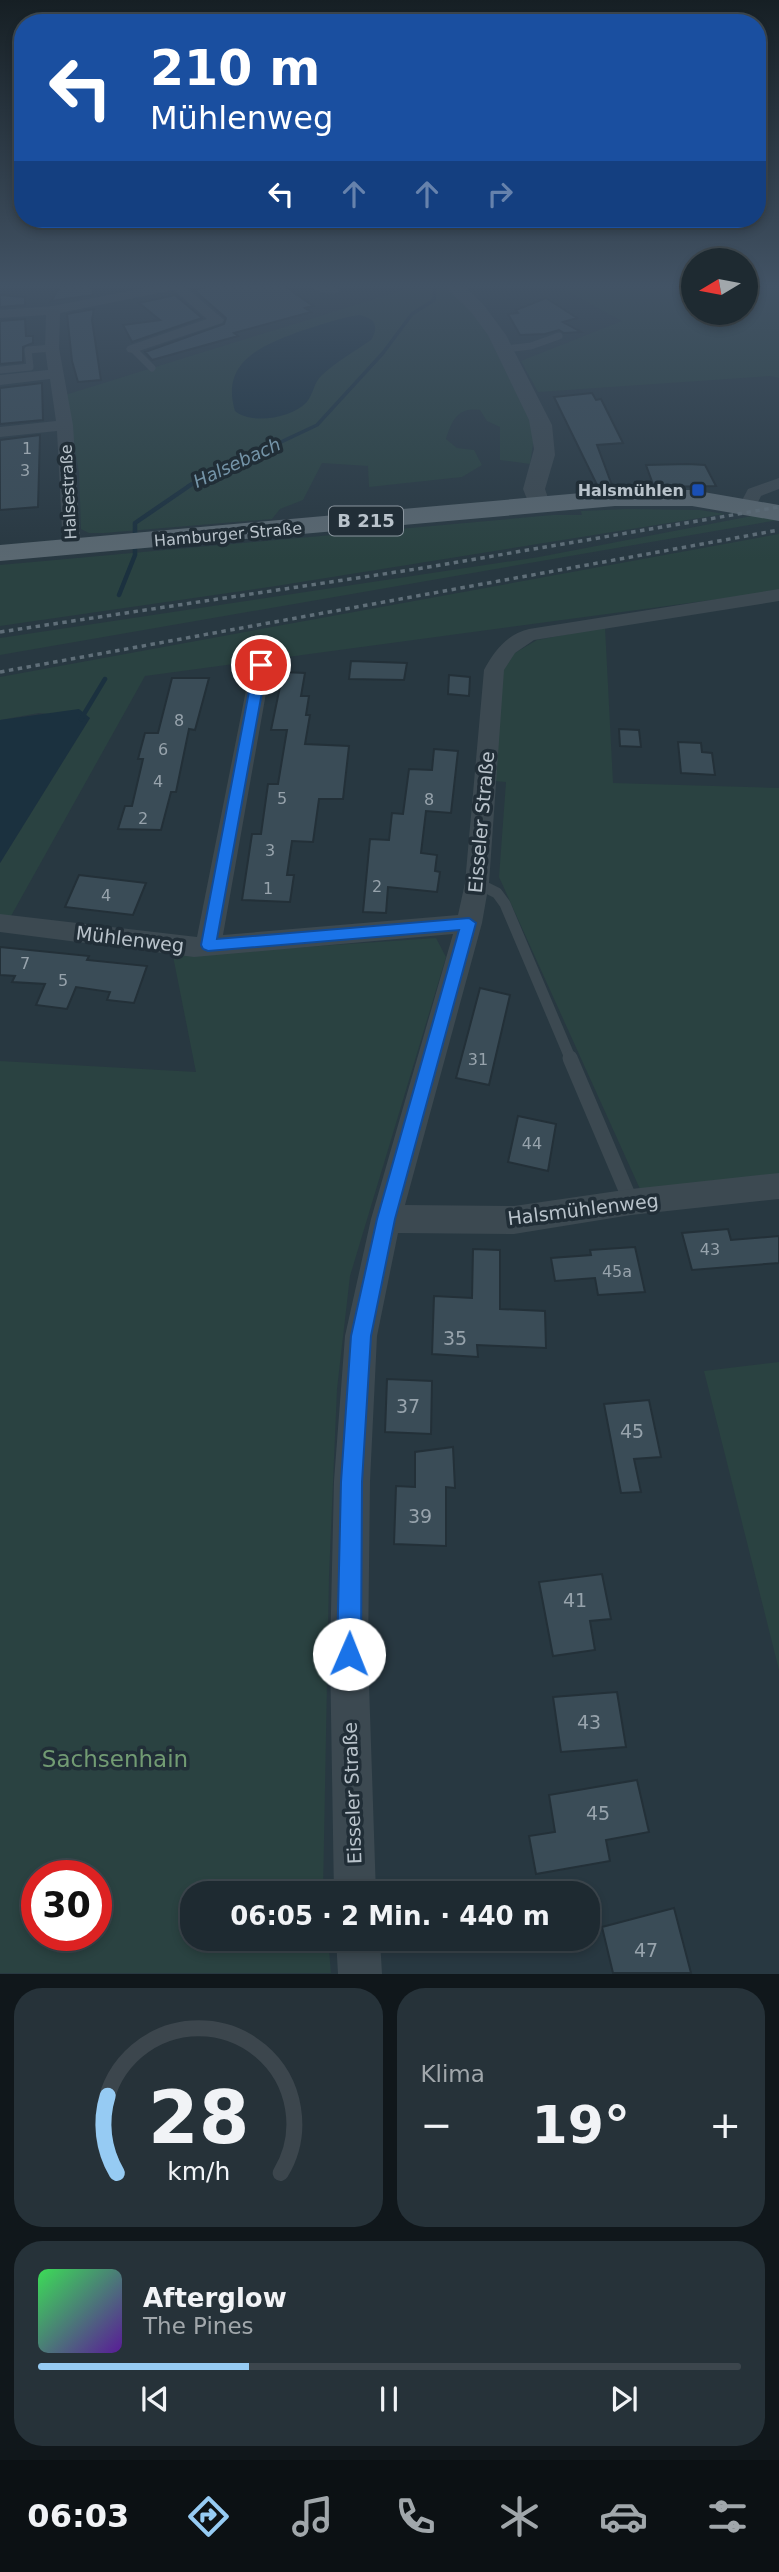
<!DOCTYPE html>
<html lang="de">
<head>
<meta charset="utf-8">
<style>
  :root { --surface:#1e2a31; --page:#263239; --text:#f1f3f6; --muted:#a1a7ab; --line:#3c464d; --accent:#96cbf3 }
  body { margin:0; font-family:"DejaVu Sans",sans-serif; background:var(--page); color:var(--text); height:100vh; display:flex; flex-direction:column; font-size:26px; white-space:nowrap }
  * { box-sizing:border-box; margin:0 }
  p { font-size:23px; color:var(--muted) }
  .icon { flex:none; width:38px; height:38px; fill:none; stroke:currentColor; stroke-width:2; stroke-linecap:round; stroke-linejoin:round }
  .map { position:relative; height:1974px; overflow:hidden }
  .panel { display:flex; flex-direction:column; gap:14px; padding:14px; background:#10171b; flex:1 }
  .panel>* { flex:none }
  .hud { position:absolute; left:14px; top:14px; width:752px; height:214px; border-radius:28px; box-shadow:0 4px 10px #0003,0 0 0 2px var(--line); background:#1a4fa0; color:#fff; overflow:hidden }
  .needle { width:46px; rotate:260deg }
  .buttons { position:absolute; left:681px; top:248px; display:grid; gap:14px }
  .buttons a { display:grid; place-items:center; width:77px; height:77px; border-radius:50%; background:var(--surface); box-shadow:0 4px 10px #0003,0 0 0 2px var(--line); font-size:35px }
  .speed { position:absolute; left:21px; top:1860px; display:flex; gap:14px; font-size:35px; font-weight:700; text-align:center }
  .speed>* { display:grid; place-content:center; width:91px; height:91px; border-radius:50%; background:var(--surface); box-shadow:0 4px 10px #0003,0 0 0 2px var(--line); line-height:1 }
  .speed .limit { border:10px solid #d22; background:#fff; color:#111 }
  .pin { position:absolute; display:grid; place-items:center; width:60px; height:60px; color:#fff; margin:-30px; border:4px solid #fff; border-radius:50%; box-shadow:0 2px 7px #0007 }
  .me { position:absolute; width:77px; margin:-38px; rotate:1deg; stroke-linejoin:round; filter:drop-shadow(0 0 5px #0008) }
  .turn { display:flex; align-items:center; gap:24px; height:147px; padding:0 21px; font-size:32px }
  .turn .icon { width:91px; height:91px; stroke-width:2.5 }
  .turn b { display:block; font-size:49px; line-height:60px }
  .lanes { display:flex; align-items:center; height:66px; padding:0 21px; background:#0003; justify-content:center; gap:35px; direction:ltr }
  .lanes .off { opacity:.35 }
  .big { font-size:52px; font-weight:700; line-height:1.1 }
  .panel .card { flex:1; display:flex; flex-direction:column; justify-content:center; gap:10px; min-width:0; padding:0 24px; border-radius:28px; background:var(--page) }
  .panel .dial { align-items:center; gap:0 }
  .dial svg { height:182px; overflow:visible; fill:none; stroke:var(--line); stroke-width:7; stroke-linecap:round; text-anchor:middle }
  .dial text { fill:var(--text); stroke:none }
  .song { display:flex; align-items:center; gap:21px }
  .cover { width:84px; height:84px; border-radius:10px; background:linear-gradient(135deg,hsl(130 70% 55%),hsl(270 70% 35%)) }
  .played { height:7px; border-radius:4px; background:linear-gradient(90deg,var(--accent) 30%,var(--line) 30%) }
  .keys { display:flex; justify-content:space-around; direction:ltr }
  .heat { display:flex; justify-content:space-between; align-items:center; font-size:38px; direction:ltr }
  .panel .tiles { flex:1; display:grid; gap:14px; grid-template-columns:1fr 1fr }
  .card:last-child { grid-column:span 2 }
  .trip { position:absolute; left:180px; top:1881px; width:420px; height:70px; border-radius:28px; background:var(--surface); box-shadow:0 4px 10px #0003,0 0 0 2px var(--line); font-weight:700; line-height:70px; text-align:center }
  .tab-bar { display:flex; height:112px; justify-content:space-around; align-items:center; background:#0c1114; color:var(--muted) }
  .tab-bar .icon { width:49px; height:49px }
  .tab-bar .active { color:var(--accent) }
  .tab-bar b { font-size:32px; color:var(--text) }
  .map>svg:first-child { display:block }
  .green { fill:#2a4241; fill-rule:evenodd }
  .water { fill:#1b313f }
  .lines { fill:none; stroke-linecap:round; stroke-linejoin:round }
  .stream-far1 { stroke:#1b313f; stroke-width:3.5 }
  .stream { stroke:#1b313f; stroke-width:4.5 }
  .building { fill:#3a4c57; stroke:#233038; stroke-width:2 }
  .service-far2 { stroke:#3c4951; stroke-width:7 }
  .service-far1 { stroke:#3c4951; stroke-width:11 }
  .service { stroke:#3c4951; stroke-width:15 }
  .minor { fill:#3c4951; fill-rule:evenodd }
  .tertiary { fill:#3c4951; fill-rule:evenodd }
  .primary { fill:#5a6871; fill-rule:evenodd }
  .rail { stroke:#5f6e78; stroke-width:3.5; stroke-dasharray:4.5 4.5; stroke-linecap:butt }
  .route { fill:#1a73e8; stroke:#114b97; stroke-width:2 }
  .transit-dot { fill:#1a4fb4; stroke:#212e37; stroke-width:2.5 }
  .labels { text-anchor:middle; stroke-width:7; stroke-linejoin:round; paint-order:stroke }
  .number-label { font-size:16px; fill:#97a3ac }
  .far-poi-label { font-size:16px; font-weight:bold; fill:#b9c3cb; stroke:#212e37; text-anchor:end }
  .far-street-label { font-size:16px; fill:#b9c3cb; stroke:#212e37 }
  .far-water-label { font-size:18px; font-style:italic; fill:#7494a8; stroke:#212e37 }
  .shield { fill:#212e37; stroke:#8b969f; stroke-width:2 }
  .shield-label { font-size:18px; font-weight:bold; fill:#b9c3cb }
  .street-label { font-size:19px; fill:#b9c3cb; stroke:#212e37 }
  .near-number-label { font-size:19px; fill:#97a3ac }
  .near-park-label { font-size:23px; fill:#729b73; stroke:#212e37 }
</style>
</head>
<body>
<div class="map">
<svg width="779" height="1974" viewBox="0 0 779 1974">
  <rect width="100%" height="100%" fill="#283841"/>
  <path class="green" d="M414 284H441L481 318 536 425 530 464 500 460V427L487 421 480 410C458 407 452 420 446 439L457 448 474 450 482 465 462 477 369 487 368 466 322 463 303 500 280 509 272 519 104 533H89L81 529 79 472 65 395 404 290Z
    M554 284H693V313H746V284H779V378L771 376 538 392 521 361 622 321Z
    M628 509 700 510 725 514 276 586 0 626V565L553 515H582L581 511Z
    M757 515 778 520 0 655V638L539 557Z
    M779 534V591L145 676 11 916H0V863L90 718 39 713 0 720V677Z
    M605 627 613 783 779 788V1175L640 1189 499 877 506 782 495 781 502 671 513 654 537 640Z
    M436 938 446 957 350 1276 337 1389 329 1576 323 1893 192 1894V1939H328L331 1973H0V1061L196 1072 173 956ZM37 1876H96V1936H37Z
    M779 1362V1670L704 1371Z"/>
  <path class="water" d="M359 315C374 318 380 325 371 340 355 351 337 361 322 375 313 383 314 394 306 403 291 418 252 425 235 411 220 361 263 345 301 331 320 325 339 318 359 315Z
    M79 709 90 718 0 863V720Z"/>
  <g class="lines">
    <path class="stream-far1" d="M188 486 317 425 383 353 412 314 434 300 435 289 439 284"/>
    <path class="stream" d="M119 595 135 555V523L192 484
      M81 719 105 679"/>
  </g>
  <path class="building" d="M62 284H92L93 295 51 301Z
    M218 284H282L313 306 305 308 311 312 234 333 238 336 152 360 145 352 224 324 226 318 194 290Z
    M0 295 25 297V305L0 307Z
    M175 295 202 318 132 342 123 325 160 320 139 303Z
    M546 298 577 318 563 322 581 332 564 333 559 330 545 334 520 335 508 314 518 313 516 310Z
    M94 309 92 320 101 380 78 382 72 361 67 314Z
    M25 319 26 336H33V343L23 347V362L0 364V321Z
    M42 383 43 420 0 424V388Z
    M592 393 596 400 601 399 623 443 597 445 613 488 599 489 554 397Z
    M40 435 38 507 0 510V440Z
    M688 464 705 465 716 486 654 487 646 465Z
    M351 661 407 663 404 680 349 679Z
    M283 672 305 673 301 696H309L306 715H310L305 744 349 746 343 799H319L313 842 292 841 287 875H294L290 902 242 900 252 834H261L268 784H278L287 730H271Z
    M449 675 470 677 469 696 448 694Z
    M172 678H209L195 730 189 729 176 792H171L161 830 118 829 125 806H132L143 759H138L145 733H158Z
    M619 729 639 730 641 747 620 746Z
    M678 742 701 743 702 752 712 753 715 775 681 773Z
    M434 749 458 751 451 813 426 811 421 853 437 855 435 871 440 872 437 892 388 887 386 913 363 912 370 839 389 840 392 813 403 814 409 769 432 770Z
    M79 875 146 883 133 915 65 907Z
    M0 947 89 956 87 960 147 966 134 1003 107 1000 110 992 76 987 67 1009 36 1005 45 984 12 982 15 976 0 975Z
    M480 988 510 995 489 1085 456 1078Z
    M518 1116 556 1124 548 1171 508 1162Z
    M728 1229 731 1240 779 1236V1263L692 1270 682 1233Z
    M635 1247 645 1292 598 1295 595 1278 555 1281 551 1258 591 1255 590 1250Z
    M473 1249 500 1250V1309L545 1311 546 1348 477 1345 478 1357 432 1354 434 1296 472 1298Z
    M387 1379 432 1381 431 1434 385 1432Z
    M649 1400 661 1457 634 1459 641 1492 621 1493 604 1404Z
    M453 1447 455 1488 446 1487V1546L394 1544 396 1486 415 1487V1452Z
    M602 1574 611 1619 590 1621 595 1650 553 1656 539 1582Z
    M617 1692 626 1747 561 1752 553 1697Z
    M637 1780 649 1832 606 1840 610 1861 536 1874 529 1836 555 1832 549 1795Z
    M674 1908 691 1973H613L602 1927Z"/>
  <g class="lines">
    <path class="service-far2" d="M133 349 152 368
      M506 349 531 346 559 336
      M1 370 30 367 28 350 52 348"/>
    <path class="service-far1" d="M477 883 497 893 505 904 571 1060"/>
    <path class="service" d="M570 1058 631 1202"/>
    <path class="minor" d="M164 284H193L187 288 224 320 222 323 133 353 128 352 126 349 128 346 207 319 174 290 60 313 59 348 73 425 81 549 79 553H65L63 549 57 431 0 437V427L56 421 50 379 0 385V375L48 370 45 348 46 315 0 318V310L53 306Z
      M308 284 334 286 341 290C332 298 316 292 308 284Z
      M779 478V489L761 496 754 510H742L739 506 748 489Z
      M779 589V601L534 640 515 653 504 670 489 883 482 923 405 1205 514 1206 631 1189 779 1173V1199L631 1215 514 1234 398 1233 377 1336 370 1481 368 1654 376 1894H334L330 1654 334 1481 345 1336 371 1219 453 934 194 957 0 932V914L197 937 251 665 254 661H268L271 665 223 935 458 915 465 883 484 670C494 651 507 634 529 629Z
      M336 1939H380L382 1974H338Z"/>
    <path class="tertiary" d="M442 284H462L483 304 506 335 552 425 555 455 545 489 550 504 547 509H531L523 489 534 449 529 420 488 335 471 312Z"/>
    <path class="primary" d="M615 490H692L779 505V521L692 506H615L0 561V545Z"/>
    <path class="rail" d="M0 632 423 568 779 507
      M0 672 779 530"/>
  </g>
  <linearGradient id="sky" x2="0" y2="1"><stop stop-color="#161f24"/><stop offset="0.51" stop-color="#425365"/><stop offset="1" stop-color="#425365" stop-opacity="0"/></linearGradient>
  <rect width="779" height="560" fill="url(#sky)"/>
  <path class="route" d="M261 661 267 665 217 939 469 918 476 923 395 1219 371 1336 362 1482 361 1654 357 1662 349 1666 341 1662 337 1654 341 1482 351 1336 377 1219 459 930 208 951 203 949 201 945 254 665Z"/>
  <rect class="transit-dot" x="691" y="483" width="14" height="14" rx="3.5"/>
  <g class="labels">
    <g class="number-label">
      <text x="27" y="454">1</text>
      <text x="25" y="476">3</text>
      <text x="179" y="726">8</text>
      <text x="163" y="755">6</text>
      <text x="158" y="787">4</text>
      <text x="282" y="804">5</text>
      <text x="429" y="805">8</text>
      <text x="143" y="824">2</text>
      <text x="270" y="856">3</text>
      <text x="377" y="892">2</text>
      <text x="268" y="894">1</text>
      <text x="106" y="901">4</text>
      <text x="25" y="969">7</text>
      <text x="63" y="986">5</text>
      <text x="478" y="1065">31</text>
      <text x="532" y="1149">44</text>
      <text x="710" y="1255">43</text>
      <text x="617" y="1277">45a</text>
    </g>
    <g class="far-poi-label">
      <text x="684" y="496">Halsmühlen</text>
    </g>
    <g class="far-street-label">
      <text transform="translate(68 492) rotate(-93)" y="6">Halsestraße</text>
      <text transform="translate(228 534) rotate(-5)" y="6">Hamburger Straße</text>
    </g>
    <g class="far-water-label">
      <text transform="translate(237 463) rotate(-25)" y="6">Halsebach</text>
    </g>
    <rect class="shield" x="329" y="506.5" width="74" height="29" rx="5"/>
    <g class="shield-label">
      <text x="366" y="527">B 215</text>
    </g>
    <g class="street-label">
      <text transform="translate(481 822) rotate(-85)" y="7">Eisseler Straße</text>
      <text transform="translate(130 939) rotate(7)" y="7">Mühlenweg</text>
      <text transform="translate(583 1209) rotate(-7)" y="7">Halsmühlenweg</text>
      <text transform="translate(352 1793) rotate(-92)" y="7">Eisseler Straße</text>
    </g>
    <g class="near-number-label">
      <text x="455" y="1345">35</text>
      <text x="408" y="1413">37</text>
      <text x="632" y="1438">45</text>
      <text x="420" y="1523">39</text>
      <text x="575" y="1607">41</text>
      <text x="589" y="1729">43</text>
      <text x="598" y="1820">45</text>
      <text x="646" y="1957">47</text>
    </g>
    <g class="near-park-label">
      <text x="115" y="1767">Sachsenhain</text>
    </g>
  </g>
</svg>
<div class="buttons">
<a><svg class="needle" viewBox="-14 -14 28 28"><path d="M0-13l5 13h-10z" fill="#e53935"/><path d="M0 13l5-13h-10z" fill="#a1a7ab"/></svg></a>
</div>
<div class="speed"><div class="limit">30</div></div>
<div class="pin" style="left:261px;top:665px;background:#d93025"><svg class="icon" aria-label="arrive" viewBox="0 0 24 24"><path d="M6 21V4h12l-3 4 3 4H6"/></svg></div>
<svg class="me" style="left:349px;top:1654px" viewBox="-20 -20 40 40"><circle r="19" fill="#fff"/><path d="M0-13L10 11 0 6-10 11z" fill="#1a73e8"/></svg>
<div class="trip">06:05 · 2 Min. · 440 m</div>
<div class="hud">
<div class="turn"><svg class="icon" aria-label="left" viewBox="0 0 24 24"><path d="M17 20v-9H6M10 6l-5 5 5 5"/></svg><div><b>210 m</b>Mühlenweg</div></div>
<div class="lanes"><svg class="icon" aria-label="left" viewBox="0 0 24 24"><path d="M17 20v-9H6M10 6l-5 5 5 5"/></svg><svg class="icon off" aria-label="ahead" viewBox="0 0 24 24"><path d="M12 20V5M6 11l6-6 6 6"/></svg><svg class="icon off" aria-label="ahead" viewBox="0 0 24 24"><path d="M12 20V5M6 11l6-6 6 6"/></svg><svg class="icon off" aria-label="right" viewBox="0 0 24 24"><path d="M7 20v-9h11M14 6l5 5-5 5"/></svg></div>
</div>
</div>
<section class="panel">
<div class="tiles">
<div class="card dial"><svg viewBox="0 0 100 80">
<path d="M14 69A42 42 0 1 1 86 69"/>
<path d="M14 69A42 42 0 0 1 10 35" stroke="#96cbf3"/>
<text x="50" y="56" font-size="32" font-weight="700">28</text>
<text x="50" y="72" font-size="11">km/h</text>
</svg></div>
<div class="card"><p>Klima</p>
<div class="heat"><a>−</a><b class="big">19°</b><a>+</a></div>
</div>
<div class="card">
<div class="song"><i class="cover"></i><div><b>Afterglow</b><p>The Pines</p></div></div>
<div class="played"></div>
<div class="keys"><svg class="icon" aria-label="previous" viewBox="0 0 24 24"><path d="M18 5L8 12l10 7zM5 5v14"/></svg><svg class="icon" aria-label="pause" viewBox="0 0 24 24"><path d="M8 5v14M16 5v14"/></svg><svg class="icon" aria-label="next" viewBox="0 0 24 24"><path d="M6 5l10 7-10 7zM19 5v14"/></svg></div>
</div>
</div>
</section>
<nav class="tab-bar">
<b>06:03</b>
<svg class="icon active" aria-label="directions" viewBox="0 0 24 24"><path d="M12 3l9 9-9 9-9-9zM9 14v-3h6M13 9l2 2-2 2"/></svg>
<svg class="icon" aria-label="music" viewBox="0 0 24 24"><path d="M9 18V5l10-2v13"/><circle cx="6" cy="18" r="3"/><circle cx="16" cy="16" r="3"/></svg>
<svg class="icon" aria-label="phone" viewBox="0 0 24 24"><path d="M5 4h4l2 5-3 2q2 4 5 5l2-3 5 2v4C11 20 4 13 5 4z"/></svg>
<svg class="icon" aria-label="climate" viewBox="0 0 24 24"><path d="M12 3v18M4 7l16 10M4 17L20 7"/></svg>
<svg class="icon" aria-label="car" viewBox="0 0 24 24"><path d="M5 17H2v-5l4-1 3-4h7l3 4 3 1v5h-3M9 17h6M6 11h13"/><circle cx="7" cy="17" r="2"/><circle cx="17" cy="17" r="2"/></svg>
<svg class="icon" aria-label="filters" viewBox="0 0 24 24"><path d="M4 7h16M4 17h16"/><circle cx="9" cy="7" r="2"/><circle cx="15" cy="17" r="2"/></svg>
</nav>
</body>
</html>
